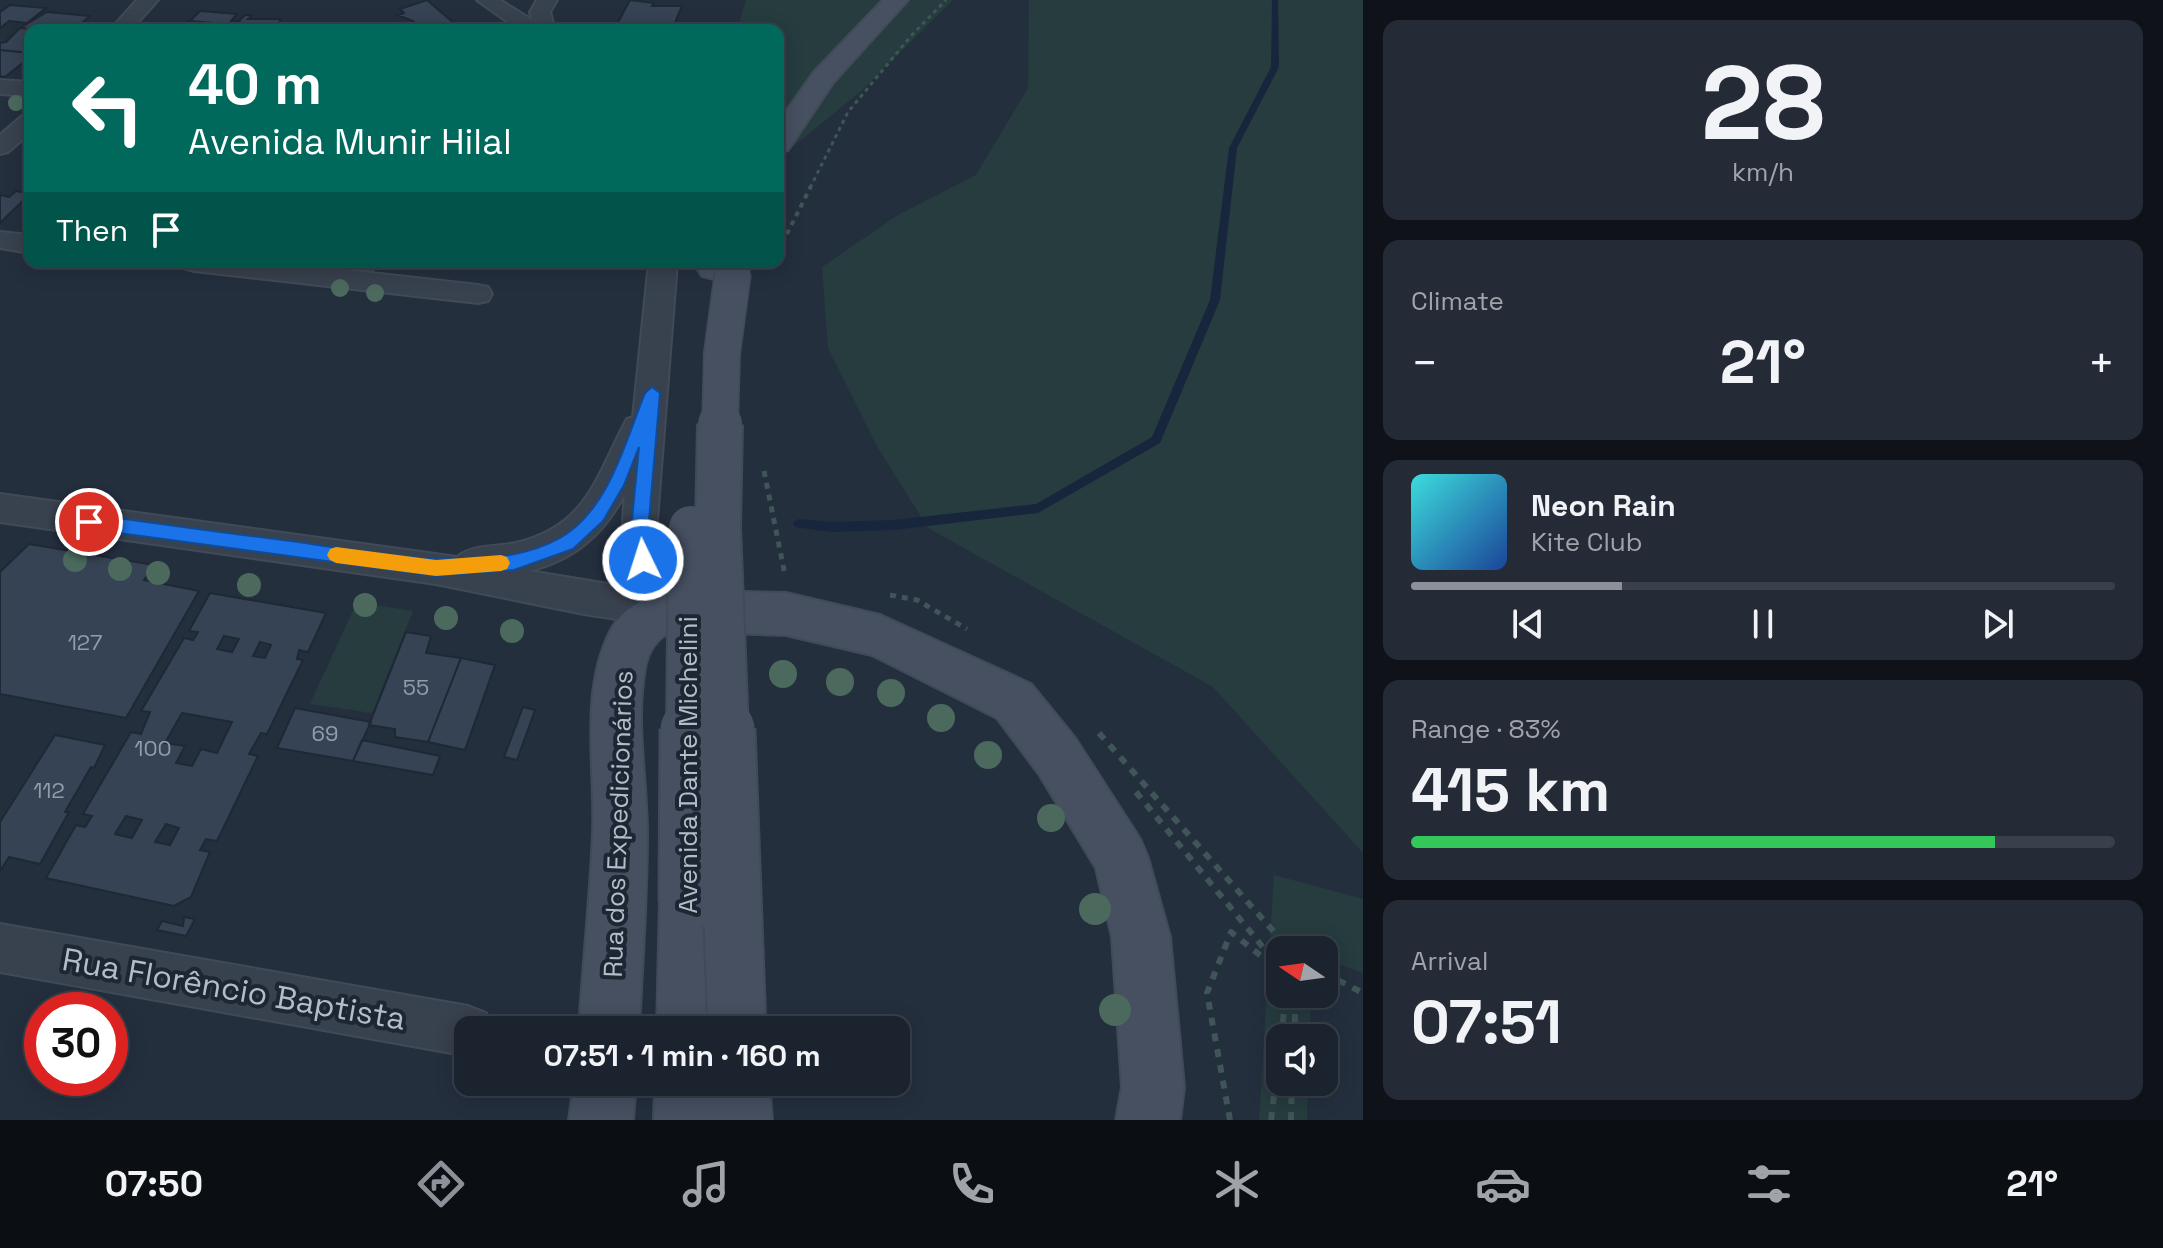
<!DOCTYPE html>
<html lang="en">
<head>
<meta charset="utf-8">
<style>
  :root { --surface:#1b232e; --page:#242b36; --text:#f1f3f6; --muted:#a0a4aa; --line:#39404a; --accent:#8c9099 }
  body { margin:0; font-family:"Space Grotesk",sans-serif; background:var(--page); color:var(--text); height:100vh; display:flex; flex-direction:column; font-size:30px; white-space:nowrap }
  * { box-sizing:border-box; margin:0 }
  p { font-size:26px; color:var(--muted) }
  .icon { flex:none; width:44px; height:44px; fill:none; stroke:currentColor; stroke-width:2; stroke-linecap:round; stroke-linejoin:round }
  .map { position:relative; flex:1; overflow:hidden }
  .details { display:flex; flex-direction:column; gap:20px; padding:20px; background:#0f1319; width:800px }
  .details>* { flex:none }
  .banner { position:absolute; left:24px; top:24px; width:760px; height:244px; border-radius:16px; box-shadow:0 4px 20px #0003,0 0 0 2px var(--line); background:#00695c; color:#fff; overflow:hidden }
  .needle { width:52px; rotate:283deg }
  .buttons { position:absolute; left:1266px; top:936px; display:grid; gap:16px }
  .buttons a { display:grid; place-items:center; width:72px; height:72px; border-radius:16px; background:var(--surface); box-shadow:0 4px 20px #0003,0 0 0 2px var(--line); font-size:40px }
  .speed { position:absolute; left:24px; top:992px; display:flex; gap:16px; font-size:40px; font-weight:700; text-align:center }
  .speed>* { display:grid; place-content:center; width:104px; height:104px; border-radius:50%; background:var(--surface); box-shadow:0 4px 20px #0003,0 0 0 2px var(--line); line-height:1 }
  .speed .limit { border:12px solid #d22; background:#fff; color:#111 }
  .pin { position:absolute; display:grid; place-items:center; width:68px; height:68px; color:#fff; margin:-34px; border:4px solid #fff; border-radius:50%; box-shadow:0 2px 8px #0007 }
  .me { position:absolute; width:88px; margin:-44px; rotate:356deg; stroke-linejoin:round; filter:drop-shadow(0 0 6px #0008) }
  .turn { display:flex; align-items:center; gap:28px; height:168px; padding:0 32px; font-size:36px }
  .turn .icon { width:104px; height:104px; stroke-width:2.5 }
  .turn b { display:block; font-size:56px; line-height:68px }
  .then { display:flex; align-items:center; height:76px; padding:0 32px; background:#0003; gap:16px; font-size:30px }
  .big { font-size:60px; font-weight:800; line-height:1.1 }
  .details .card { flex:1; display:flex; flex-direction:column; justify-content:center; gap:12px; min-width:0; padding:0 28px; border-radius:16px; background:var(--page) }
  .details .dial { align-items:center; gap:0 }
  .dial b { font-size:104px; line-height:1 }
  .song { display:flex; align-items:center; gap:24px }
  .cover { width:96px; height:96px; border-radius:12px; background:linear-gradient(135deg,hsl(180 70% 55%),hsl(220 70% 35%)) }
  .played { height:8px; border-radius:4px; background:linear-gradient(90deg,var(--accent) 30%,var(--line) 30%) }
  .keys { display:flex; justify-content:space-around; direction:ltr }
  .heat { display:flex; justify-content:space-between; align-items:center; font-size:44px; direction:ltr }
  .charge { height:12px; border-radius:6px; background:linear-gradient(90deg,#34c759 83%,var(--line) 0) }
  .trip { position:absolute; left:454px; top:1016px; width:456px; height:80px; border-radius:16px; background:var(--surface); box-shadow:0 4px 20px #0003,0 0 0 2px var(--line); font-weight:800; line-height:80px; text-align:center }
  .dock { display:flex; height:128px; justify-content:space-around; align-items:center; background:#0b0e12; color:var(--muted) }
  .dock .icon { width:56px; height:56px }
  .dock .on { color:var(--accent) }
  .dock b { font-size:36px; color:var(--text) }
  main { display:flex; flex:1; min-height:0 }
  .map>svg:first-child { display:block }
  .green { fill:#263c3f }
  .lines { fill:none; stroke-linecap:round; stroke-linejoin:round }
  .stream { fill:#17263c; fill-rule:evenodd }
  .building { fill:#364354; stroke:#1f2835; stroke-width:2; fill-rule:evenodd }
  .street-casing { stroke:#414a57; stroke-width:4 }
  .secondary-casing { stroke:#414a57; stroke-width:4 }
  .path-far3 { stroke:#3f5557; stroke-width:3; stroke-dasharray:4 4; stroke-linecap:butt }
  .path-far2 { stroke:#3f5557; stroke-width:4; stroke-dasharray:5 5; stroke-linecap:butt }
  .path-far1 { stroke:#3f5557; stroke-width:5; stroke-dasharray:6 6; stroke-linecap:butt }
  .path { stroke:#3f5557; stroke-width:6; stroke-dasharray:8 8; stroke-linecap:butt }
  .street { fill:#38414e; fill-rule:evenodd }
  .secondary { fill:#465061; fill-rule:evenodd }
  .secondary-bridge-far2-casing { stroke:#414a57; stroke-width:38; stroke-linecap:butt }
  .secondary-bridge-far1-casing { stroke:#414a57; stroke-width:48; stroke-linecap:butt }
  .secondary-bridge-casing { stroke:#414a57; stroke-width:61; stroke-linecap:butt }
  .secondary-bridge-far2 { stroke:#465061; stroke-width:35 }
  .secondary-bridge-far1 { stroke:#465061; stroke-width:44 }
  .secondary-bridge { stroke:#465061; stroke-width:57 }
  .tree { fill:#4b6a5d }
  .route { fill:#1a73e8; stroke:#114b97; stroke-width:2 }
  .slow { fill:#f59e0b }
  .labels { text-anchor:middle; stroke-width:8; stroke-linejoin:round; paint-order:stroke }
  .number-label { font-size:22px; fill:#929caa }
  .street-label { font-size:26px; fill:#b4bcc9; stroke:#1d2633 }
  .near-street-label { font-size:32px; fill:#b4bcc9; stroke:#1d2633 }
</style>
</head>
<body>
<main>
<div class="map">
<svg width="1363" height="1120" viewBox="0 0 1363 1120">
  <rect width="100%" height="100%" fill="#242f3e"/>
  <path class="green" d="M746 0H953L860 92 778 159V30H737Z
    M1029 0H1363V853L1213 687 928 528 878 448 828 348 822 267 898 215 976 175 1028 88Z
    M357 602 413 611 372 713 310 704Z
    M1274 875 1363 899V973L1324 959V950H1280V994H1311L1310 1038H1280V1082H1308L1307 1120H1259Z"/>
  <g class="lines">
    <path class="stream" d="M1272 0H1278L1279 67 1237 148 1220 300 1160 443 1038 513 894 530 831 532 795 527 793 524 795 521 799 519 831 522 894 520 1036 504 1152 437 1210 300 1229 148 1271 67Z"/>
  </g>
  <path class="building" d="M427 0 462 30H421L413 21 398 15 404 13 400 9Z
    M630 0 654 3 652 6H682L672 30H614Z
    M10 5 46 8 27 23 9 21 0 28V12Z
    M200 11 237 14 231 21 239 22 235 25 190 21Z
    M47 12 90 16 73 30 20 28Z
    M245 15H252L248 19H281L278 24 267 23 260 30H230Z
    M188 21H190L226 24 221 30H181Z
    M20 28 38 30H30V53L0 50V43L6 42Z
    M0 50 30 53V57L5 77 0 76Z
    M16 191 30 194 0 223V195L9 197Z
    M326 262H381L373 276 321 270Z
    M29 544 154 565 144 580 199 591 126 718 0 694V572Z
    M210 593 326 613 308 652 299 650 297 659 303 660 267 734 261 733 249 754 258 756 217 841 206 839 200 850 210 852 191 897 174 906 46 878 76 825 85 827 92 816 83 814 131 732 141 734 150 712 141 711 184 638 193 640 198 632 189 631ZM224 636 239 639 232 652 217 649ZM260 642 271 645 265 658 253 656ZM182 713 232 722 217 753 201 749 192 766 176 763 185 746 165 743ZM126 816 142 820 132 838 115 834ZM166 824 179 828 170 845 155 842Z
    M406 632 431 636 426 653 461 658 428 742 395 737V729L369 725Z
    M461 658 495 665 465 750 428 742Z
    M523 707 535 710 517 760 504 757Z
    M295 708 371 722 353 761 277 748Z
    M55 735 105 745 94 768 91 767 65 812H69L40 864 9 857 0 871V822Z
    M362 740 440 756 433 775 353 761Z
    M184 917 195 919 186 936 157 930 162 921 183 926Z"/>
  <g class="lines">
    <g class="street-casing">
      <path id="street" d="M137 0H158L131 30H110Z
        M477 0H500L532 20 530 12 537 0H557L550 12 555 30H519Z
        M0 80 30 82V96L0 94Z
        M30 114V133L8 152 0 154V135L22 116Z
        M0 232 30 235V253L0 248Z
        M180 262H274L478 285 488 287 492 294 488 301 478 303 194 271 184 268Z
        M649 262H677L657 520 661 559 688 610 682 622 669 627 584 614 436 584 0 522V494L457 557C472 544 498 547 516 543 588 526 596 476 627 419L633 417ZM625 494C621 535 621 553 639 589L529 571C574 560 603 535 625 494Z
        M0 924 468 1006 486 1013 492 1030H468V1056L0 972Z"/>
    </g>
    <g class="secondary-casing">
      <path id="secondary" d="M883 0H908L833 83 788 150 778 153V123L814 72Z
        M699 262H733L726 276 714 279 702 276 697 268Z
        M669 590 786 593 880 615 1031 684 1075 738 1140 839 1148 858 1170 937 1184 1087 1180 1120H1116L1122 1087 1112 937 1096 868 1039 774 997 718 872 655 786 635 672 631C657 638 648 651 645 668 635 723 647 779 647 834 647 899 642 965 639 1030H579C583 965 590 900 593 835 596 768 579 692 611 630 624 606 644 599 669 590Z
        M688 874 708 882 716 902 717 1030H657L660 902 668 882Z
        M574 1082H636L633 1120H569Z
        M655 1082H769L772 1120H654Z"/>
    </g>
    <path class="path-far3" d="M810 188 848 112 911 36 946 0"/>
    <path class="path-far2" d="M778 252 811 186"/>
    <path class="path-far1" d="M764 471 785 575
      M890 595 917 600 967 629"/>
    <path class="path" d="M1099 733 1290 950
      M1136 792 1280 968
      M1324 973 1363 993
      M1281 1038 1286 994
      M1294 1038 1296 994
      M1230 1120 1207 993 1231 932 1280 971
      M1271 1120 1280 1046
      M1291 1120 1292 1082"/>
    <use href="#street" class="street"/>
    <use href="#secondary" class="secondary"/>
    <g class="secondary-bridge-far2-casing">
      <path id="secondary-bridge-far2" d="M720 426 722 353 733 272"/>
    </g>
    <g class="secondary-bridge-far1-casing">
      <path id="secondary-bridge-far1" d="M720 424 718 527 726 731
        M689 731 691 528"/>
    </g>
    <g class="secondary-bridge-casing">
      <path id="secondary-bridge" d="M726 729 737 1030
        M688 902 689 729"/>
    </g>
    <use href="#secondary-bridge-far2" class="secondary-bridge-far2"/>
    <use href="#secondary-bridge-far1" class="secondary-bridge-far1"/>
    <use href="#secondary-bridge" class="secondary-bridge"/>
  </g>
  <g class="tree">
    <circle cx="16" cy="103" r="8"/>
    <circle cx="340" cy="288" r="9"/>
    <circle cx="375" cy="293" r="9"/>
    <circle cx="75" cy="560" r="12"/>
    <circle cx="120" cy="569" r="12"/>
    <circle cx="158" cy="573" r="12"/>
    <circle cx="249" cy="585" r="12"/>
    <circle cx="365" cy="605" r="12"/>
    <circle cx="446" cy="618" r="12"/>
    <circle cx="512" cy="631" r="12"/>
    <circle cx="783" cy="674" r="14"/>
    <circle cx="840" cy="682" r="14"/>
    <circle cx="891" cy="693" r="14"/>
    <circle cx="941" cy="718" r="14"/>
    <circle cx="988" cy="755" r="14"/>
    <circle cx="1051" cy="818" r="14"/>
    <circle cx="1095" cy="909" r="16"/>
    <circle cx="1115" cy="1010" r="16"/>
  </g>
  <path class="route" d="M652 387 660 393 649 520 653 560 650 566H637L634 560 632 520 639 447 624 485 603 521 573 549 514 570 436 576 89 529 80 522 89 514C154 523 218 532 283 540 362 550 488 579 560 538 609 510 625 442 645 393Z"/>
  <path class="slow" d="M336 547 436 560 501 555 507 557 510 563 507 569 501 571 436 576 336 563 330 560 327 555 330 549Z"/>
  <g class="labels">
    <g class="number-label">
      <text x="85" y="650">127</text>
      <text x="416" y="695">55</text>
      <text x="325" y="741">69</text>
      <text x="153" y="756">100</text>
      <text x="49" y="798">112</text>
    </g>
    <g class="street-label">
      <text transform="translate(688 765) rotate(-90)" y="9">Avenida Dante Michelini</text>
      <text transform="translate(618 824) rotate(-88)" y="9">Rua dos Expedicionários</text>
    </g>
    <g class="near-street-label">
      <text transform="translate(234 989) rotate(10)" y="11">Rua Florêncio Baptista</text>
    </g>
  </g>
</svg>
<div class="buttons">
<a><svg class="needle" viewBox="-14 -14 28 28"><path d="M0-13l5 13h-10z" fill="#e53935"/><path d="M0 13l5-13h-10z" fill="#a0a4aa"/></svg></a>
<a><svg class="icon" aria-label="sound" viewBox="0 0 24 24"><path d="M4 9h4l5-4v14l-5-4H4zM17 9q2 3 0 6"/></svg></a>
</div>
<div class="speed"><div class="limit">30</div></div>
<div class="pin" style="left:89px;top:522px;background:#d93025"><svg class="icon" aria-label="arrive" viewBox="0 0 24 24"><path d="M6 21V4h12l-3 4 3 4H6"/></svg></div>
<svg class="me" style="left:643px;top:560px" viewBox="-20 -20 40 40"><circle r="17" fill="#1a73e8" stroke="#fff" stroke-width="3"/><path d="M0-11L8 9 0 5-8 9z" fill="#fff"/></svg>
<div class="trip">07:51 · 1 min · 160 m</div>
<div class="banner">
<div class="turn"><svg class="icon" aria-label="left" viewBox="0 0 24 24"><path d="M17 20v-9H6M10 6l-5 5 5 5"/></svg><div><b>40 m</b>Avenida Munir Hilal</div></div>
<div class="then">Then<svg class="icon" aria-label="arrive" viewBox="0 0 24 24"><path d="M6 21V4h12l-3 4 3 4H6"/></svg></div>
</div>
</div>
<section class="details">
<div class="card dial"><b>28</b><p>km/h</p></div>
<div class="card"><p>Climate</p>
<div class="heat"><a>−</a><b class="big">21°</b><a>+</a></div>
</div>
<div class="card">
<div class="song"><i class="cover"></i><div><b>Neon Rain</b><p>Kite Club</p></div></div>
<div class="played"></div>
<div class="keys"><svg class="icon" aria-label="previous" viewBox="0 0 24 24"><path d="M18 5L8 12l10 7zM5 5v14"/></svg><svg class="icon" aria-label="pause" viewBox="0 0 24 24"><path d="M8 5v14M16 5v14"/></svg><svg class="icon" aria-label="next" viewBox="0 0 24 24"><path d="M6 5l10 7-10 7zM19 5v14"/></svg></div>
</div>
<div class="card"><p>Range · 83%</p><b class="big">415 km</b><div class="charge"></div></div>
<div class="card"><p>Arrival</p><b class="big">07:51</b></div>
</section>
</main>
<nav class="dock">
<b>07:50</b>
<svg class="icon on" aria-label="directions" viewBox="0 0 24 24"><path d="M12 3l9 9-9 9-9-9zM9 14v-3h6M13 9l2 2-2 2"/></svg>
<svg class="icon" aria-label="music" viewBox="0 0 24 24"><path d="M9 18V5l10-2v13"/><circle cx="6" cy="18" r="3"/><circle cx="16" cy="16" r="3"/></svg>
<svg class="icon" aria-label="phone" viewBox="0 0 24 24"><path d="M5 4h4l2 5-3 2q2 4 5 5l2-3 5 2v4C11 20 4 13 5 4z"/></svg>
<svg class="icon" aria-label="climate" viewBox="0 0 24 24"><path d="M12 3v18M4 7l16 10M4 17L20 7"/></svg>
<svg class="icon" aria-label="car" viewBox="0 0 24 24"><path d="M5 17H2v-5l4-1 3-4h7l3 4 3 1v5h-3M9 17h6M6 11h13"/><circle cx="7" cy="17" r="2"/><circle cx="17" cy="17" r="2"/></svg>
<svg class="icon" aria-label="filters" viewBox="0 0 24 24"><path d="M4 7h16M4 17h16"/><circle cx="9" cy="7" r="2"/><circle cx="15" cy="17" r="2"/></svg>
<b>21°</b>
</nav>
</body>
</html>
